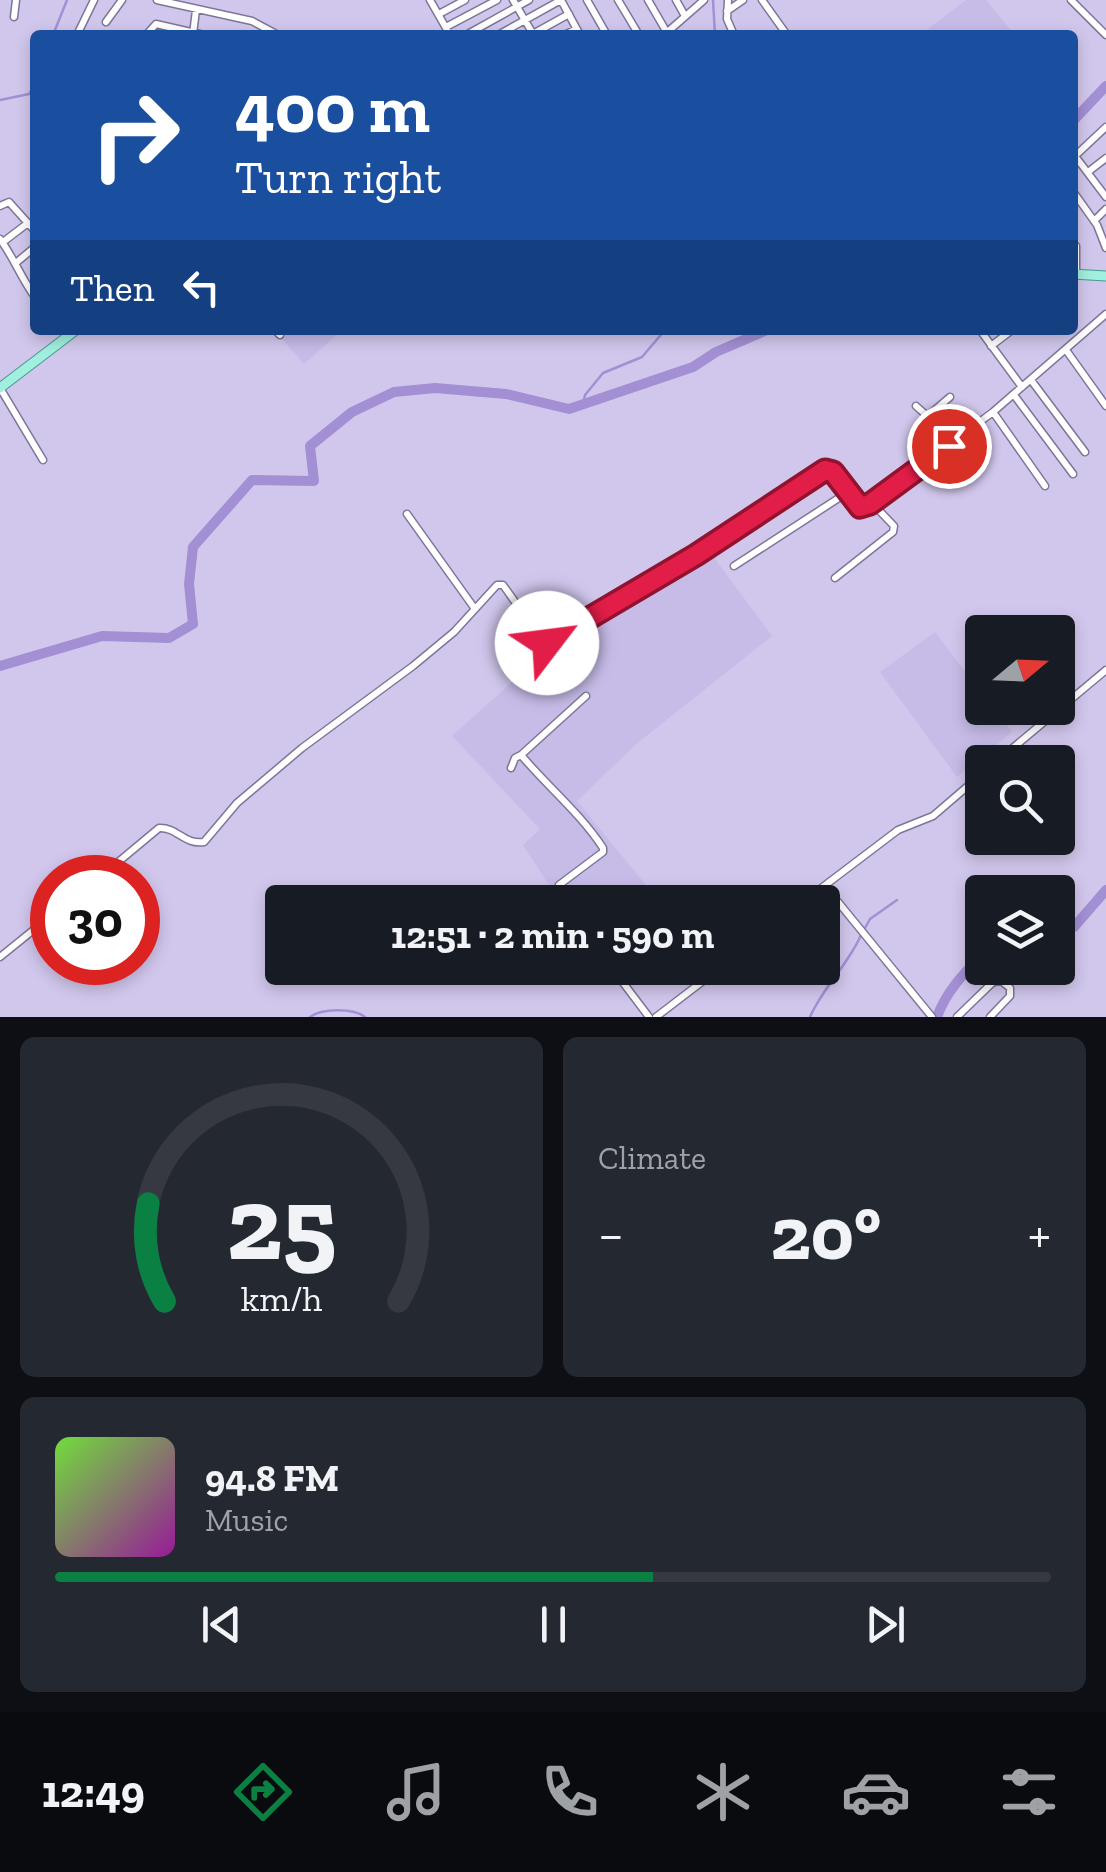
<!DOCTYPE html>
<html lang="en">
<head>
<meta charset="utf-8">
<style>
  :root { --surface:#171b24; --page:#242831; --text:#f1f3f6; --muted:#9ea1a6; --line:#363941; --accent:#0b8043 }
  body { margin:0; font-family:"Zilla Slab",serif; background:var(--page); color:var(--text); height:100vh; display:flex; flex-direction:column; font-size:38px; white-space:nowrap }
  * { box-sizing:border-box; margin:0 }
  p { font-size:32px; color:var(--muted) }
  .icon { flex:none; width:55px; height:55px; fill:none; stroke:currentColor; stroke-width:2; stroke-linecap:round; stroke-linejoin:round }
  .map { position:relative; height:1017px; overflow:hidden }
  .sheet { display:flex; flex-direction:column; gap:20px; padding:20px; background:#0d0f14; flex:1 }
  .sheet>* { flex:none }
  .banner { position:absolute; left:30px; top:30px; width:1048px; height:305px; border-radius:10px; box-shadow:0 5px 15px #0003; background:#1a4fa0; color:#fff; overflow:hidden }
  .needle { width:65px; rotate:71deg }
  .tools { position:absolute; left:965px; top:615px; display:grid; gap:20px }
  .tools a { display:grid; place-items:center; width:110px; height:110px; border-radius:10px; background:var(--surface); box-shadow:0 5px 15px #0003; font-size:50px }
  .speed { position:absolute; left:30px; top:855px; display:flex; gap:20px; font-size:50px; font-weight:700; text-align:center }
  .speed>* { display:grid; place-content:center; width:130px; height:130px; border-radius:50%; background:var(--surface); box-shadow:0 5px 15px #0003; line-height:1 }
  .speed .limit { border:15px solid #d22; background:#fff; color:#111 }
  .pin { position:absolute; display:grid; place-items:center; width:85px; height:85px; color:#fff; margin:-42px; border:5px solid #fff; border-radius:50%; box-shadow:0 2px 10px #0007 }
  .me { position:absolute; width:110px; margin:-55px; rotate:60deg; stroke-linejoin:round; filter:drop-shadow(0 0 8px #0008) }
  .turn { display:flex; align-items:center; gap:35px; height:210px; padding:0 40px; font-size:45px }
  .turn .icon { width:130px; height:130px; stroke-width:2.5 }
  .turn b { display:block; font-size:70px; line-height:85px }
  .then { display:flex; align-items:center; height:95px; padding:0 40px; background:#0003; gap:20px; font-size:38px }
  .big { font-size:75px; font-weight:700; line-height:1.1 }
  .sheet .tile { flex:1; display:flex; flex-direction:column; justify-content:center; gap:15px; min-width:0; padding:0 35px; border-radius:15px; background:var(--page) }
  .sheet .dial { align-items:center; gap:0 }
  .dial svg { height:260px; overflow:visible; fill:none; stroke:var(--line); stroke-width:7; stroke-linecap:round; text-anchor:middle }
  .dial text { fill:var(--text); stroke:none }
  .song { display:flex; align-items:center; gap:30px }
  .cover { width:120px; height:120px; border-radius:15px; background:linear-gradient(135deg,hsl(100 70% 55%),hsl(300 70% 35%)) }
  .played { height:10px; border-radius:5px; background:linear-gradient(90deg,var(--accent) 60%,var(--line) 60%) }
  .keys { display:flex; justify-content:space-around; direction:ltr }
  .heat { display:flex; justify-content:space-between; align-items:center; font-size:55px; direction:ltr }
  .sheet .tiles { flex:1; display:grid; gap:20px; grid-template-columns:1fr 1fr }
  .tile:last-child { grid-column:span 2 }
  .trip { position:absolute; left:265px; top:885px; width:575px; height:100px; border-radius:10px; background:var(--surface); box-shadow:0 5px 15px #0003; font-weight:700; line-height:100px; text-align:center }
  .tabs { display:flex; height:160px; justify-content:space-around; align-items:center; background:#090b0e; color:var(--muted) }
  .tabs .icon { width:70px; height:70px }
  .tabs .selected { color:var(--accent) }
  .tabs b { font-size:45px; color:var(--text) }
  .map>svg:first-child { display:block }
  .built { fill:#c7bbe8 }
  .lines { fill:none; stroke-linecap:round; stroke-linejoin:round }
  .stream { stroke:#a38fd4; stroke-width:2.5 }
  .river { stroke:#a38fd4; stroke-width:10 }
  .minor-casing { stroke:#7e7598; stroke-width:9 }
  .major-casing { stroke:#469a8d; stroke-width:11 }
  .minor { stroke:#fff; stroke-width:6 }
  .major { stroke:#a1efdf; stroke-width:9 }
  .route-casing { stroke:#92132f; stroke-width:25 }
  .route { stroke:#e11d48; stroke-width:18 }
</style>
</head>
<body>
<div class="map">
<svg width="1106" height="1017" viewBox="0 0 1106 1017">
  <rect width="100%" height="100%" fill="#d1c7ed"/>
  <path class="built" d="M966 0H986L1015 35H933L928 29Z
    M292 330H342L304 364 282 339Z
    M710 552 772 636 635 745 577 801 645 884 624 902H560L523 845 540 829 452 736 539 658 551 654Z
    M935 632 982 694V708H993L1012 732 957 777 880 672Z"/>
  <g class="lines">
    <path class="stream" d="M713 0 715 35
      M53 35 67 0
      M0 100 29 94 35 85
      M583 404 585 395 603 373 642 357 665 330
      M865 928 870 919 897 900
      M310 1017C322 1008 354 1008 365 1017
      M810 1017C823 987 848 965 861 935"/>
    <path class="river" d="M1072 122 1106 86
      M0 666 102 636 169 638 193 624 189 584 193 547 252 480 314 481 310 446 352 412 394 392 435 388 506 394 569 409 693 367 716 352 767 330
      M1058 930 1074 927 1106 890
      M937 1017C946 992 963 974 982 955"/>
    <g class="minor-casing">
      <path id="minor" d="M157 0 252 21 278 35
        M430 0 450 35
        M513 0 533 34
        M587 0 607 35
        M618 0 639 35
        M648 0 666 31
        M676 0 685 16
        M728 0 727 19 734 35
        M762 0 787 35
        M1071 0 1106 35
        M727 11 743 0
        M439 14 465 0
        M14 17 16 0
        M106 22 122 0
        M446 27 497 0
        M193 34 196 10
        M77 35 94 0
        M146 35 156 24 204 35
        M466 35 529 0
        M498 35 561 0 580 35
        M531 35 569 14
        M564 35 577 29
        M664 35 704 0
        M1106 127 1075 156 1106 197
        M1088 172 1106 158
        M1072 190 1097 225 1106 248
        M0 206 9 202 35 231
        M1094 221 1106 209
        M0 239C14 258 21 278 35 297
        M3 242 28 223
        M17 262 35 247
        M1076 274V246
        M275 330 280 335
        M980 330 1022 387
        M991 346 1012 330
        M1066 350 1106 406
        M1031 380 1085 452
        M0 388 43 460
        M1014 395 1073 474
        M916 406 934 422 949 446
        M993 412 1045 486
        M928 416 950 397
        M407 514 475 609
        M734 566 848 492
        M835 578 893 532 894 526 872 503
        M996 762 1106 670
        M511 768 515 758 521 755
        M99 878 159 828C177 827 184 845 204 842L237 803 302 748 413 666 454 632 497 585H503L542 640 549 643 696 555 825 471 833 472 859 507 870 504 993 412 1106 314
        M825 886 932 1017
        M566 902 558 890 559 885 603 852V848C580 813 548 787 521 755L586 696
        M803 902 898 830 933 816 982 774
        M0 957 52 915
        M612 968 649 1017
        M656 1017 720 968
        M957 1017 992 983 1000 980 1010 988V996L990 1017"/>
    </g>
    <g class="major-casing">
      <path id="major" d="M1072 274 1106 276
        M0 388 76 330"/>
    </g>
    <use href="#minor" class="minor"/>
    <use href="#major" class="major"/>
  </g>
  <g class="lines">
    <g class="route-casing">
      <path id="route" d="M547 643 696 555 825 470 833 472 860 507 870 504 949 446"/>
    </g>
    <use href="#route" class="route"/>
  </g>
</svg>
<div class="tools">
<a><svg class="needle" viewBox="-14 -14 28 28"><path d="M0-13l5 13h-10z" fill="#e53935"/><path d="M0 13l5-13h-10z" fill="#9ea1a6"/></svg></a>
<a><svg class="icon" aria-label="search" viewBox="0 0 24 24"><circle cx="10" cy="10" r="6"/><path d="M15 15l6 6"/></svg></a>
<a><svg class="icon" aria-label="layers" viewBox="0 0 24 24"><path d="M12 4l9 5-9 5-9-5zM3 14l9 5 9-5"/></svg></a>
</div>
<div class="speed"><div class="limit">30</div></div>
<div class="pin" style="left:949px;top:446px;background:#d93025"><svg class="icon" aria-label="arrive" viewBox="0 0 24 24"><path d="M6 21V4h12l-3 4 3 4H6"/></svg></div>
<svg class="me" style="left:547px;top:643px" viewBox="-20 -20 40 40"><circle r="19" fill="#fff"/><path d="M0-13L10 11 0 6-10 11z" fill="#e11d48"/></svg>
<div class="trip">12:51 · 2 min · 590 m</div>
<div class="banner">
<div class="turn"><svg class="icon" aria-label="right" viewBox="0 0 24 24"><path d="M7 20v-9h11M14 6l5 5-5 5"/></svg><div><b>400 m</b>Turn right</div></div>
<div class="then">Then<svg class="icon" aria-label="left" viewBox="0 0 24 24"><path d="M17 20v-9H6M10 6l-5 5 5 5"/></svg></div>
</div>
</div>
<section class="sheet">
<div class="tiles">
<div class="tile dial"><svg viewBox="0 0 100 80">
<path d="M14 69A42 42 0 1 1 86 69"/>
<path d="M14 69A42 42 0 0 1 9 39" stroke="#0b8043"/>
<text x="50" y="56" font-size="32" font-weight="700">25</text>
<text x="50" y="72" font-size="11">km/h</text>
</svg></div>
<div class="tile"><p>Climate</p>
<div class="heat"><a>−</a><b class="big">20°</b><a>+</a></div>
</div>
<div class="tile">
<div class="song"><i class="cover"></i><div><b>94.8 FM</b><p>Music</p></div></div>
<div class="played"></div>
<div class="keys"><svg class="icon" aria-label="previous" viewBox="0 0 24 24"><path d="M18 5L8 12l10 7zM5 5v14"/></svg><svg class="icon" aria-label="pause" viewBox="0 0 24 24"><path d="M8 5v14M16 5v14"/></svg><svg class="icon" aria-label="next" viewBox="0 0 24 24"><path d="M6 5l10 7-10 7zM19 5v14"/></svg></div>
</div>
</div>
</section>
<nav class="tabs">
<b>12:49</b>
<svg class="icon selected" aria-label="directions" viewBox="0 0 24 24"><path d="M12 3l9 9-9 9-9-9zM9 14v-3h6M13 9l2 2-2 2"/></svg>
<svg class="icon" aria-label="music" viewBox="0 0 24 24"><path d="M9 18V5l10-2v13"/><circle cx="6" cy="18" r="3"/><circle cx="16" cy="16" r="3"/></svg>
<svg class="icon" aria-label="phone" viewBox="0 0 24 24"><path d="M5 4h4l2 5-3 2q2 4 5 5l2-3 5 2v4C11 20 4 13 5 4z"/></svg>
<svg class="icon" aria-label="climate" viewBox="0 0 24 24"><path d="M12 3v18M4 7l16 10M4 17L20 7"/></svg>
<svg class="icon" aria-label="car" viewBox="0 0 24 24"><path d="M5 17H2v-5l4-1 3-4h7l3 4 3 1v5h-3M9 17h6M6 11h13"/><circle cx="7" cy="17" r="2"/><circle cx="17" cy="17" r="2"/></svg>
<svg class="icon" aria-label="filters" viewBox="0 0 24 24"><path d="M4 7h16M4 17h16"/><circle cx="9" cy="7" r="2"/><circle cx="15" cy="17" r="2"/></svg>
</nav>
</body>
</html>
